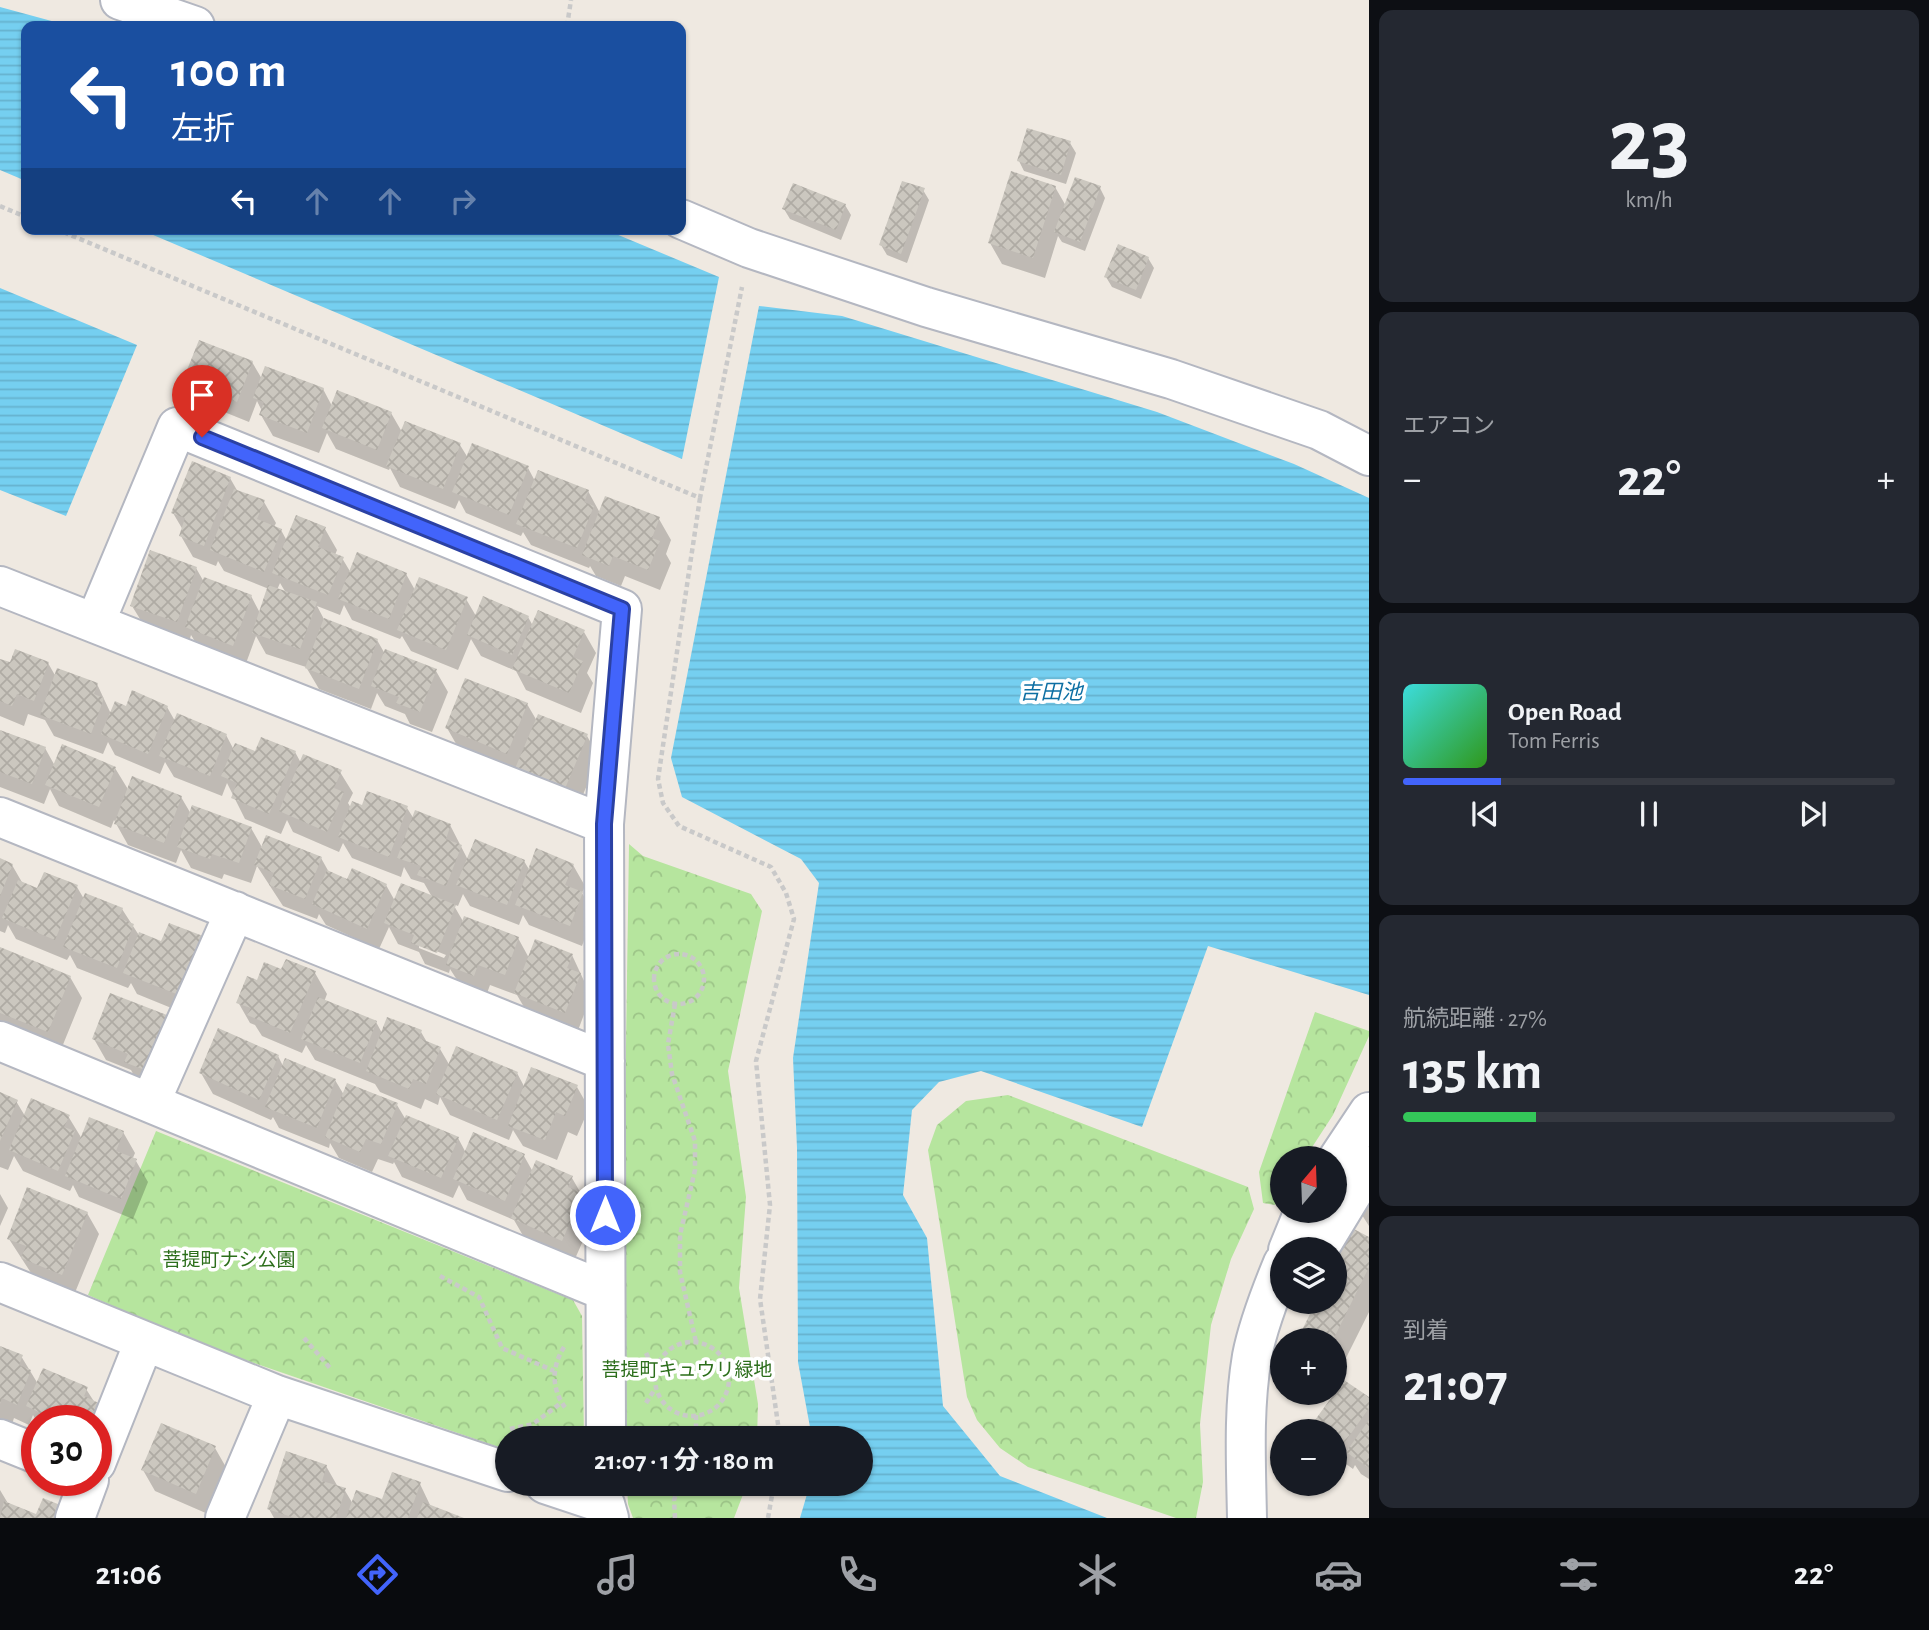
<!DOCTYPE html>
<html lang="ja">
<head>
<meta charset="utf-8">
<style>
  :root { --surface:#171b24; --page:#242831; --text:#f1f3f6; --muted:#9ea1a6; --line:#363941; --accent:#4264fb }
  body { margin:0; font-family:"Alegreya Sans","Noto Sans JP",sans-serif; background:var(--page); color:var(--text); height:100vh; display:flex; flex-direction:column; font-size:26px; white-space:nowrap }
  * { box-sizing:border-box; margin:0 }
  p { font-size:23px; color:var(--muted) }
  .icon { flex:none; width:38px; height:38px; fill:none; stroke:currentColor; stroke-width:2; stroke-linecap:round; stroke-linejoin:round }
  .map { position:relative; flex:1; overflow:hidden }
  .details { display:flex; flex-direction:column; gap:10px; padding:10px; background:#0d0f14; width:560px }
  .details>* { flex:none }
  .banner { position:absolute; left:21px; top:21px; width:665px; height:214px; border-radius:14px; box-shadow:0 2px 5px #0004; background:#1a4fa0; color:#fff; overflow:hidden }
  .needle { width:46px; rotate:19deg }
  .controls { position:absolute; left:1270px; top:1146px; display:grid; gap:14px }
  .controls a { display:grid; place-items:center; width:77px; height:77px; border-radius:50%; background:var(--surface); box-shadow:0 2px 5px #0004; font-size:35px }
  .speed { position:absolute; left:21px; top:1405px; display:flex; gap:14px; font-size:35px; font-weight:700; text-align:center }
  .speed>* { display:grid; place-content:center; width:91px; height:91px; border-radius:50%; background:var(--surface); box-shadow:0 2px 5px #0004; line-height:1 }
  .speed .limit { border:10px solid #d22; background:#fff; color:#111 }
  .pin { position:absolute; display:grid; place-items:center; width:60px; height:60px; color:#fff; margin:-72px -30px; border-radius:50% 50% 50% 0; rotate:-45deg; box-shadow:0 0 7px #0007 }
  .pin .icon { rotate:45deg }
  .me { position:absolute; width:77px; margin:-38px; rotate:0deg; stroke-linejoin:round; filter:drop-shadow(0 0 5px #0008) }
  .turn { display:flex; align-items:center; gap:24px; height:147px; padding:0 35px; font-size:32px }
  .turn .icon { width:91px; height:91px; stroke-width:2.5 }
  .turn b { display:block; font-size:49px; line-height:60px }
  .lanes { display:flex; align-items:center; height:66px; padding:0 35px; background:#0003; justify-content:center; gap:35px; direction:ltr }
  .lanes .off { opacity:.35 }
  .big { font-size:52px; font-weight:700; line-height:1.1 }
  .details .card { flex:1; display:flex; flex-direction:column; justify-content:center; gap:10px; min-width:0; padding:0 24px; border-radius:14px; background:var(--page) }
  .details .dial { align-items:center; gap:0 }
  .dial b { font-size:91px; line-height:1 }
  .song { display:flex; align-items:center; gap:21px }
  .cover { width:84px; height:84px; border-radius:10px; background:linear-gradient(135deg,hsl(180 70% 55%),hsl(110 70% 35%)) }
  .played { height:7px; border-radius:4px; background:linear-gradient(90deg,var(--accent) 20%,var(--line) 20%) }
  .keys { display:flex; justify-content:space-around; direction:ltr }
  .heat { display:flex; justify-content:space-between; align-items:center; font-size:38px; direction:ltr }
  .charge { height:10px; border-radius:5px; background:linear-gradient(90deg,#34c759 27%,var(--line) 0) }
  .trip { position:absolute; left:495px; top:1426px; width:378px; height:70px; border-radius:35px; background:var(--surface); box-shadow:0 2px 5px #0004; font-weight:700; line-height:70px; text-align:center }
  .dock { display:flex; height:112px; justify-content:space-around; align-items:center; background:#090b0e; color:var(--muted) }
  .dock .icon { width:49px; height:49px }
  .dock .current { color:var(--accent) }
  .dock b { font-size:32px; color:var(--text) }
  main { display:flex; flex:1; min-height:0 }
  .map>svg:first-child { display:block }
  .park { fill:url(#park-crowns) }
  .water { fill:url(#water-rules) }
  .shadow { fill:#0003; fill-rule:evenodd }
  .building { fill:url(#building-cross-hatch) }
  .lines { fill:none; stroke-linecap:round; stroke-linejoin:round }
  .street-casing { stroke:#b4b7c1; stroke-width:42 }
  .secondary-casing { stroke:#b4b7c1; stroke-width:42 }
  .path { stroke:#c9c9c9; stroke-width:4.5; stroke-dasharray:5 3.5; stroke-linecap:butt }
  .street { stroke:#fff; stroke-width:38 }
  .secondary { stroke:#fff; stroke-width:38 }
  .route-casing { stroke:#2b41a3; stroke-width:18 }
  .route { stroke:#4264fb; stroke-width:12 }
  .labels { text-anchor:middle; stroke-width:7; stroke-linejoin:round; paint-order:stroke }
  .park-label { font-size:19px; fill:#2c6e1b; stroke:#fff }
  .water-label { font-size:21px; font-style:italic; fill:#0d6fa3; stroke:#fff }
</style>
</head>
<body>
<main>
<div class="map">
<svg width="1369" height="1518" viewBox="0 0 1369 1518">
  <defs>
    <pattern id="park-crowns" width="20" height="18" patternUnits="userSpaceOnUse" patternTransform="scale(1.75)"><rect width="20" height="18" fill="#b6e59e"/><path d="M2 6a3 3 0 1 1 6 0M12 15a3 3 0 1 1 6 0" fill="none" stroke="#9dc588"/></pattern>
    <pattern id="water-rules" width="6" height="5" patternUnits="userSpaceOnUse" patternTransform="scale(1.75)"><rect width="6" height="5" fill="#75cff0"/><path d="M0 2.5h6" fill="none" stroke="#66b2ce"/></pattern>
    <pattern id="building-cross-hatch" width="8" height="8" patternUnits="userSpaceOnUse" patternTransform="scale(1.75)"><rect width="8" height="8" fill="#cbc7bf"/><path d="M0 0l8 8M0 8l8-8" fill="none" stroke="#afaba4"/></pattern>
  </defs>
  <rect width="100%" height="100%" fill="#efe9e1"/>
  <path class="park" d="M629 844 643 856 751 894 762 911 728 1071 746 1197 739 1288 758 1404 757 1438H624L622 1316Z
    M1315 1012 1369 1031V1036L1333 1115 1305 1158H1283V1193L1275 1205 1263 1203 1259 1172Z
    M1008 1095 1248 1187 1254 1209 1231 1259 1211 1325 1200 1424 1203 1482 1196 1518H1176L1028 1467 1000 1448 977 1420 967 1397 928 1150 937 1125 966 1101Z
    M156 1131 573 1300 582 1316 584 1438H508L507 1450 196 1343 88 1295Z
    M627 1484H747L734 1518H633L628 1504Z"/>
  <path class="water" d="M0 7 70 26H26V181L0 170Z
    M139 229H604L719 277 682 459Z
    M0 288 137 345 66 516 0 490Z
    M759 306 842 316 1157 412 1294 464 1369 498V995L1208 946 1142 1127 981 1071 939 1082 912 1110 903 1195 927 1238 943 1406 1000 1476 1107 1518H800L810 1484H861V1438H812L798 1362 797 1148 793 1058 819 883 801 859 682 797 671 758Z"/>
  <path class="shadow" d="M1070 143 1076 153 1066 184 1024 171 1019 161Z
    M1055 187 1066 206 1100 188 1105 198 1085 251 1062 242 1058 236 1045 278 1002 264 990 243Z
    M923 190 929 200 907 263 887 255 881 245Z
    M845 205 851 215 841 240 790 219 784 209Z
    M1148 258 1154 268 1141 299 1112 287 1106 277Z
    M252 362 262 379 323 389 332 406 391 413 402 432 460 445 468 458 528 468 535 481 588 491 600 513 659 519 671 540 666 554 671 563 660 590 625 576 621 586 596 576 590 566 589 568 531 545 523 532 521 536 466 513 459 500 455 509 400 487 390 468 389 470 336 449 327 433 319 453 273 436 261 415 262 411 257 401 249 422 197 401 185 380Z
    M230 478 238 492 264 502 276 523 274 527 281 530 287 541 325 529 337 550 335 555 342 558 351 573 406 574 415 590 466 599 476 616 528 617 533 626 584 632 596 653 587 673 593 683 581 713 526 690 516 671 481 656 471 639 458 670 411 651 402 636 400 639 352 620 344 605 340 615 317 606 325 621 377 640 385 654 436 671 448 692 432 732 410 724 405 714 385 706 377 693 371 709 319 689 306 667 266 654 256 636 245 666 199 648 191 635 189 642 145 627 132 606 196 568 204 582 251 596 260 613 269 589 224 571 218 561 216 566 193 557 181 536 183 530 173 513ZM280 583 286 593 277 590Z
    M0 660 11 665 48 663 56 677 97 684 111 714 127 708 167 707 175 721 226 735 234 750 256 754 295 752 301 763 340 772 353 793 348 803 351 808H407L414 819 450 825 468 860 524 861 530 871 573 865 585 886 582 893 594 914 582 946 529 925 523 915 519 925 470 906 463 894 458 906 453 904 464 923 518 938 529 958 572 955 591 996 577 1033 528 1014 517 995 490 985 486 996 461 986 450 969 449 973 425 964 419 952 398 944 389 927 379 949 326 925 319 914 317 919 283 906 257 866 251 883 224 874 222 879 191 868 181 850 176 863 128 845 114 820 111 828 59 806 50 789 44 804 0 787V731L45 748 55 766 115 768 129 791 181 797 191 814 251 828 263 849 321 858 330 874 348 882 386 885 395 901 432 897 424 883 411 879 404 867 401 877 352 858 343 843 339 852 293 832 287 820 281 834 245 819 227 783 222 796 174 777 165 762 160 774 115 755 108 742 103 754 54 736 45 720 28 714 24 726 0 716ZM419 944 446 955 444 958 419 948Z
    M527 704 537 721 587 736 599 757 576 811 459 749 447 728Z
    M0 860 12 865 23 884 38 890 77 887 84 899 122 909 191 1016 137 994 131 983 128 988 77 968 70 955 67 960 16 939 8 925 5 933 0 931Z
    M0 949 70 977 82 998 60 1052 0 1028Z
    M282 971 315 973 327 994 324 1002 376 1022 382 1033 421 1032 428 1044 440 1049 450 1066 517 1073 525 1088 577 1087 589 1108 577 1136 568 1132 557 1160 523 1146 513 1130 509 1140 450 1115 440 1097 438 1105 425 1099 421 1109 380 1092 375 1084 315 1060 306 1045 302 1053 262 1036 255 1025 250 1023 238 1002 258 982Z
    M171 1019 138 1083 131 1070 106 1060 94 1039Z
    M278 1056 283 1066 335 1080 344 1095 397 1105 406 1120 458 1138 466 1153 524 1156 533 1172 572 1178 594 1216 574 1261 525 1239 514 1220 467 1200 459 1185 453 1198 402 1177 394 1162 393 1164 378 1159 372 1172 339 1158 330 1143 329 1148 279 1128 273 1117 271 1120 213 1094 201 1073Z
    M0 1094 16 1101 25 1116H68L82 1139 123 1132 135 1153 132 1160 136 1161 148 1182 133 1219 79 1197 73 1185 70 1191 23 1171 14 1156 8 1170 0 1167Z
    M0 1194 8 1208 0 1226Z
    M1369 1203V1226L1362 1215Z
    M87 1213 99 1234 74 1295 35 1279 9 1239Z
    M1369 1239V1312L1335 1380V1340H1299L1318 1302H1335Z
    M0 1348 21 1356 38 1384 86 1389 95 1403 96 1421 37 1422 33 1415 29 1425 14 1418 11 1427 0 1423Z
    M1369 1399V1479L1361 1474 1355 1465 1353 1469 1335 1456V1432H1314L1312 1427Z
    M215 1448 227 1469 208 1514 155 1491 143 1470Z
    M326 1466 338 1487 344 1489 353 1504 383 1501 420 1484 431 1507 460 1518H274L269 1509Z
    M0 1490 9 1505 37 1516 44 1500 69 1511 73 1518H0Z"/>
  <path class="building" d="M1027 128 1071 141 1061 175 1017 161Z
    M1011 171 1056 186 1033 258 988 243Z
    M1075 177 1101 186 1080 242 1054 232Z
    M902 181 925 188 901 254 879 245Z
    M793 183 846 204 836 230 782 209Z
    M1118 244 1149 257 1136 290 1104 277Z
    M199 340 253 361 237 402 183 380Z
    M265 366 324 388 307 433 259 415 264 402 253 398Z
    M337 390 392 412 377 450 322 428Z
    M405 421 461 443 443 489 386 466Z
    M472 443 529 466 509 515 452 492Z
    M192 461 231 477 204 546 179 536 185 518 171 513Z
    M538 470 589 490 584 502 594 506 577 548 516 524Z
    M234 489 265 500 257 519 282 529 264 572 210 550Z
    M605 496 660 517 652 538 660 541 648 570 613 556 609 566 582 555Z
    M296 515 326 527 318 547 344 557 328 595 272 573Z
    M150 550 197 567 177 622 130 606Z
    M357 552 407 573 389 619 338 599Z
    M204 577 252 595 233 646 185 627Z
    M419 577 468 597 446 650 397 630Z
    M268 585 317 602 300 649 252 633Z
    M483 596 529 616 512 655 467 635Z
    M538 610 585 630 573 657 583 661 569 693 512 669Z
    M324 618 378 639 359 689 305 668Z
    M15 649 49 662 34 701 17 694 12 706 0 701V659L10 662Z
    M385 649 437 669 420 712 396 703 399 697 371 686Z
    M57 668 98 683 94 694 104 698 91 734 40 715Z
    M465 678 528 703 507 754 445 728Z
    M132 690 168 706 148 754 101 734 115 701 126 706Z
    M177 713 227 734 210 776 159 756Z
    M538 714 588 734 564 791 514 771Z
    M0 730 46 747 32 784 0 772Z
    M261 737 296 751 269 814 231 798 237 783 221 776 235 743 255 751Z
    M62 744 116 767 99 807 45 785Z
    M303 754 342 770 334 788 344 792 327 832 279 811Z
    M132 776 182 796 164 843 114 824Z
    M367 791 408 806 389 857 338 837 352 801 362 805Z
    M192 805 252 827 239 863 212 854 210 859 177 847Z
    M415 810 451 824 446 839 462 845 446 886 417 875 421 866 397 858Z
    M266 835 322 857 305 899 269 885 274 873 254 865Z
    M475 839 525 860 507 905 456 885Z
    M536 848 574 864 565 885 583 892 570 926 515 905Z
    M0 858 13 864 0 896Z
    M352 868 387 884 367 929 312 904 327 870 347 879Z
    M44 872 78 885 55 940 2 918 18 880 37 888Z
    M401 883 456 905 437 953 411 943 414 935 384 923Z
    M85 893 123 908 119 918 134 924 117 968 63 947Z
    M464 916 519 937 505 975 478 965 474 976 446 965Z
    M169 923 203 936 179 995 123 973 139 932 161 941Z
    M535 939 573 954 567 968 581 973 565 1013 514 993Z
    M0 947 71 976 48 1032 0 1013Z
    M286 959 316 971 290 1033 247 1015 251 1008 236 1003 247 976 257 980 264 962 281 969Z
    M110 993 172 1017 150 1072 124 1062 128 1054 92 1039Z
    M318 997 377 1021 360 1063 301 1039Z
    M387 1017 422 1030 419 1038 441 1047 426 1084 413 1079 409 1089 366 1071Z
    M218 1028 279 1055 259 1100 199 1073Z
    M456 1046 518 1072 497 1120 436 1094Z
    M285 1058 336 1079 317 1128 265 1107Z
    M531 1067 578 1085 565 1116 556 1112 545 1140 508 1126Z
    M347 1083 398 1103 381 1144 366 1139 360 1152 325 1137Z
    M0 1092 18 1100 0 1141Z
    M31 1098 70 1115 64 1127 75 1131 58 1171 9 1150Z
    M406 1115 459 1137 441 1178 388 1156Z
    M89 1117 124 1131 116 1151 137 1159 121 1199 65 1176Z
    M473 1132 525 1154 505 1201 453 1179Z
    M536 1160 573 1176 568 1187 583 1193 562 1241 511 1218Z
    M27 1187 88 1212 62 1275 21 1258 26 1246 7 1239Z
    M1352 1228 1369 1237V1267L1333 1340H1297L1316 1302H1335V1262Z
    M0 1346 23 1355 19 1365 31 1370 17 1405 2 1398 0 1404Z
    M43 1368 88 1387 84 1396 105 1406 96 1421H52L53 1419 26 1406Z
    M1344 1380 1369 1397V1408L1340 1449 1335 1445V1432H1316L1310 1427Z
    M1369 1420V1468L1346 1452Z
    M161 1423 216 1446 196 1494 141 1470Z
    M286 1451 327 1465 322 1481 346 1488 336 1518H295L267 1509Z
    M392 1472 421 1482 408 1518H346L356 1490 382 1499Z
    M43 1498 70 1509 66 1518H0L4 1501 36 1514Z
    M423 1502 464 1518H417Z"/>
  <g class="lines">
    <g class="street-casing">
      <path id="street" d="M0 586 604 824 606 1438
        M95 623 177 427 622 609 604 824
        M0 817 605 1061
        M0 1041 605 1291
        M150 1103 235 911
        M1318 1250 1369 1166
        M0 1282 277 1395 508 1472
        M0 1439 37 1454
        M96 1463 144 1342
        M545 1484 605 1504 609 1518
        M75 1518 89 1480
        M225 1518 277 1395"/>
    </g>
    <g class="secondary-casing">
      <path id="secondary" d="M120 0 195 26
        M681 219 749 248 926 307 1171 379 1319 430 1369 456
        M1335 1163 1369 1112
        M1288 1250 1304 1211
        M1247 1518C1246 1464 1243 1409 1252 1356 1258 1325 1271 1292 1283 1263"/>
    </g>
    <path class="path" d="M567 26 571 0
      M0 206 26 217
      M56 229 700 498 742 287
      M700 498 658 779 663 803 679 826 771 867 786 893 794 919 756 1061 770 1205 760 1299 780 1438
      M654 979a25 25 0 1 1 50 0a25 25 0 1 1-50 0Z
      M675 1004 668 1044 672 1074 695 1141V1170L680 1235V1272L696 1342
      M440 1276 479 1297 502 1348 554 1371
      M304 1338 331 1369
      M655 1379a37 37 0 1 1 74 0a37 37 0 1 1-74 0Z
      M564 1347C551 1368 551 1390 567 1410
      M646 1353 655 1371
      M646 1403 655 1389
      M696 1415V1438
      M510 1429 533 1424 561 1403
      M675 1518 674 1500 680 1484
      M768 1518 774 1484"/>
    <use href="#street" class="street"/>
    <use href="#secondary" class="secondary"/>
  </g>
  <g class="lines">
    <g class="route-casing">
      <path id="route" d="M202 437 622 609 604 824 605 1215"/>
    </g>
    <use href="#route" class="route"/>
  </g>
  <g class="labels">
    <g class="park-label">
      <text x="229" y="1266">菩提町ナシ公園</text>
      <text x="687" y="1376">菩提町キュウリ緑地</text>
    </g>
    <g class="water-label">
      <text x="1051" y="699">吉田池</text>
    </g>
  </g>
</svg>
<div class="controls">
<a><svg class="needle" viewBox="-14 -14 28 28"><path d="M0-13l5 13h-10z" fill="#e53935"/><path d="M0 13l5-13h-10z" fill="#9ea1a6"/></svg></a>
<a><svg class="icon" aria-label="layers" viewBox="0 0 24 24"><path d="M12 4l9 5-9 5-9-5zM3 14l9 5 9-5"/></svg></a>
<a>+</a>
<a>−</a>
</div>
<div class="speed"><div class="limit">30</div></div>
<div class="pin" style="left:202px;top:437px;background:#d93025"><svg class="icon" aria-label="arrive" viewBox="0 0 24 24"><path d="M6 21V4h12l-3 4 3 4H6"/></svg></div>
<svg class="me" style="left:605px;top:1215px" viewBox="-20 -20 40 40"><circle r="17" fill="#4264fb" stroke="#fff" stroke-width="3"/><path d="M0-11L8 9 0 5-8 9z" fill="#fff"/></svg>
<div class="trip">21:07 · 1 分 · 180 m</div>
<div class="banner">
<div class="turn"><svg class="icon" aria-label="left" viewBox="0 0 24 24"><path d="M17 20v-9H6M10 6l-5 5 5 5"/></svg><div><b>100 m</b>左折</div></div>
<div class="lanes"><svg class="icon" aria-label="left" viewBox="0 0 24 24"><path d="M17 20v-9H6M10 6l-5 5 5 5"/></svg><svg class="icon off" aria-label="ahead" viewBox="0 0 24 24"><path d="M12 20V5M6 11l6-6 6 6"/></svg><svg class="icon off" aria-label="ahead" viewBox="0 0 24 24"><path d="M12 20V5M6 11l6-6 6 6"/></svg><svg class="icon off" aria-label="right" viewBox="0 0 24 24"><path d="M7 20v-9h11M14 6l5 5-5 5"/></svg></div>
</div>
</div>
<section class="details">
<div class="card dial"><b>23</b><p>km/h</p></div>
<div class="card"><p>エアコン</p>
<div class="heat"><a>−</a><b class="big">22°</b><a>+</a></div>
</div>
<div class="card">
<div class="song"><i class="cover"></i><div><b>Open Road</b><p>Tom Ferris</p></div></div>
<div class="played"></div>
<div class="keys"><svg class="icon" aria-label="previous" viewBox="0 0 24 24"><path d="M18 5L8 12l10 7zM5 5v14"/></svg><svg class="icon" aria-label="pause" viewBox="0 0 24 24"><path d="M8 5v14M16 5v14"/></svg><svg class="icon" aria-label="next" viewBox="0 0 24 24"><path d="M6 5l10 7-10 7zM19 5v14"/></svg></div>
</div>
<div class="card"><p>航続距離 · 27%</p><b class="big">135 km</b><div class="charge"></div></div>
<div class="card"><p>到着</p><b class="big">21:07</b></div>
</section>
</main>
<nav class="dock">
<b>21:06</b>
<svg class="icon current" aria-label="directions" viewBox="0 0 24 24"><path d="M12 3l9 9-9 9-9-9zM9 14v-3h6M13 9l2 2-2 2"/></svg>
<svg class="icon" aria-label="music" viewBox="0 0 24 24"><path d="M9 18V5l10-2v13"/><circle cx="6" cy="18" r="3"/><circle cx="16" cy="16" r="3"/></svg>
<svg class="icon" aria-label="phone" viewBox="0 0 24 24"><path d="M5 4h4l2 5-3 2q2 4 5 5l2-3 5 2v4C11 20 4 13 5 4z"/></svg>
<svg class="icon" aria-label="climate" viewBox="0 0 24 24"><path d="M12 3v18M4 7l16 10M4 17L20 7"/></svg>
<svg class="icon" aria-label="car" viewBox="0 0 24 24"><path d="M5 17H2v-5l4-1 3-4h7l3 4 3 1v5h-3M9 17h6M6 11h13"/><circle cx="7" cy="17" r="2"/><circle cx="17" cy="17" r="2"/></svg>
<svg class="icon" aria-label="filters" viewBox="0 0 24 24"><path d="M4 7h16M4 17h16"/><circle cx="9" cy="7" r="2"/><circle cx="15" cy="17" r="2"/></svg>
<b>22°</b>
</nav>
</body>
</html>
